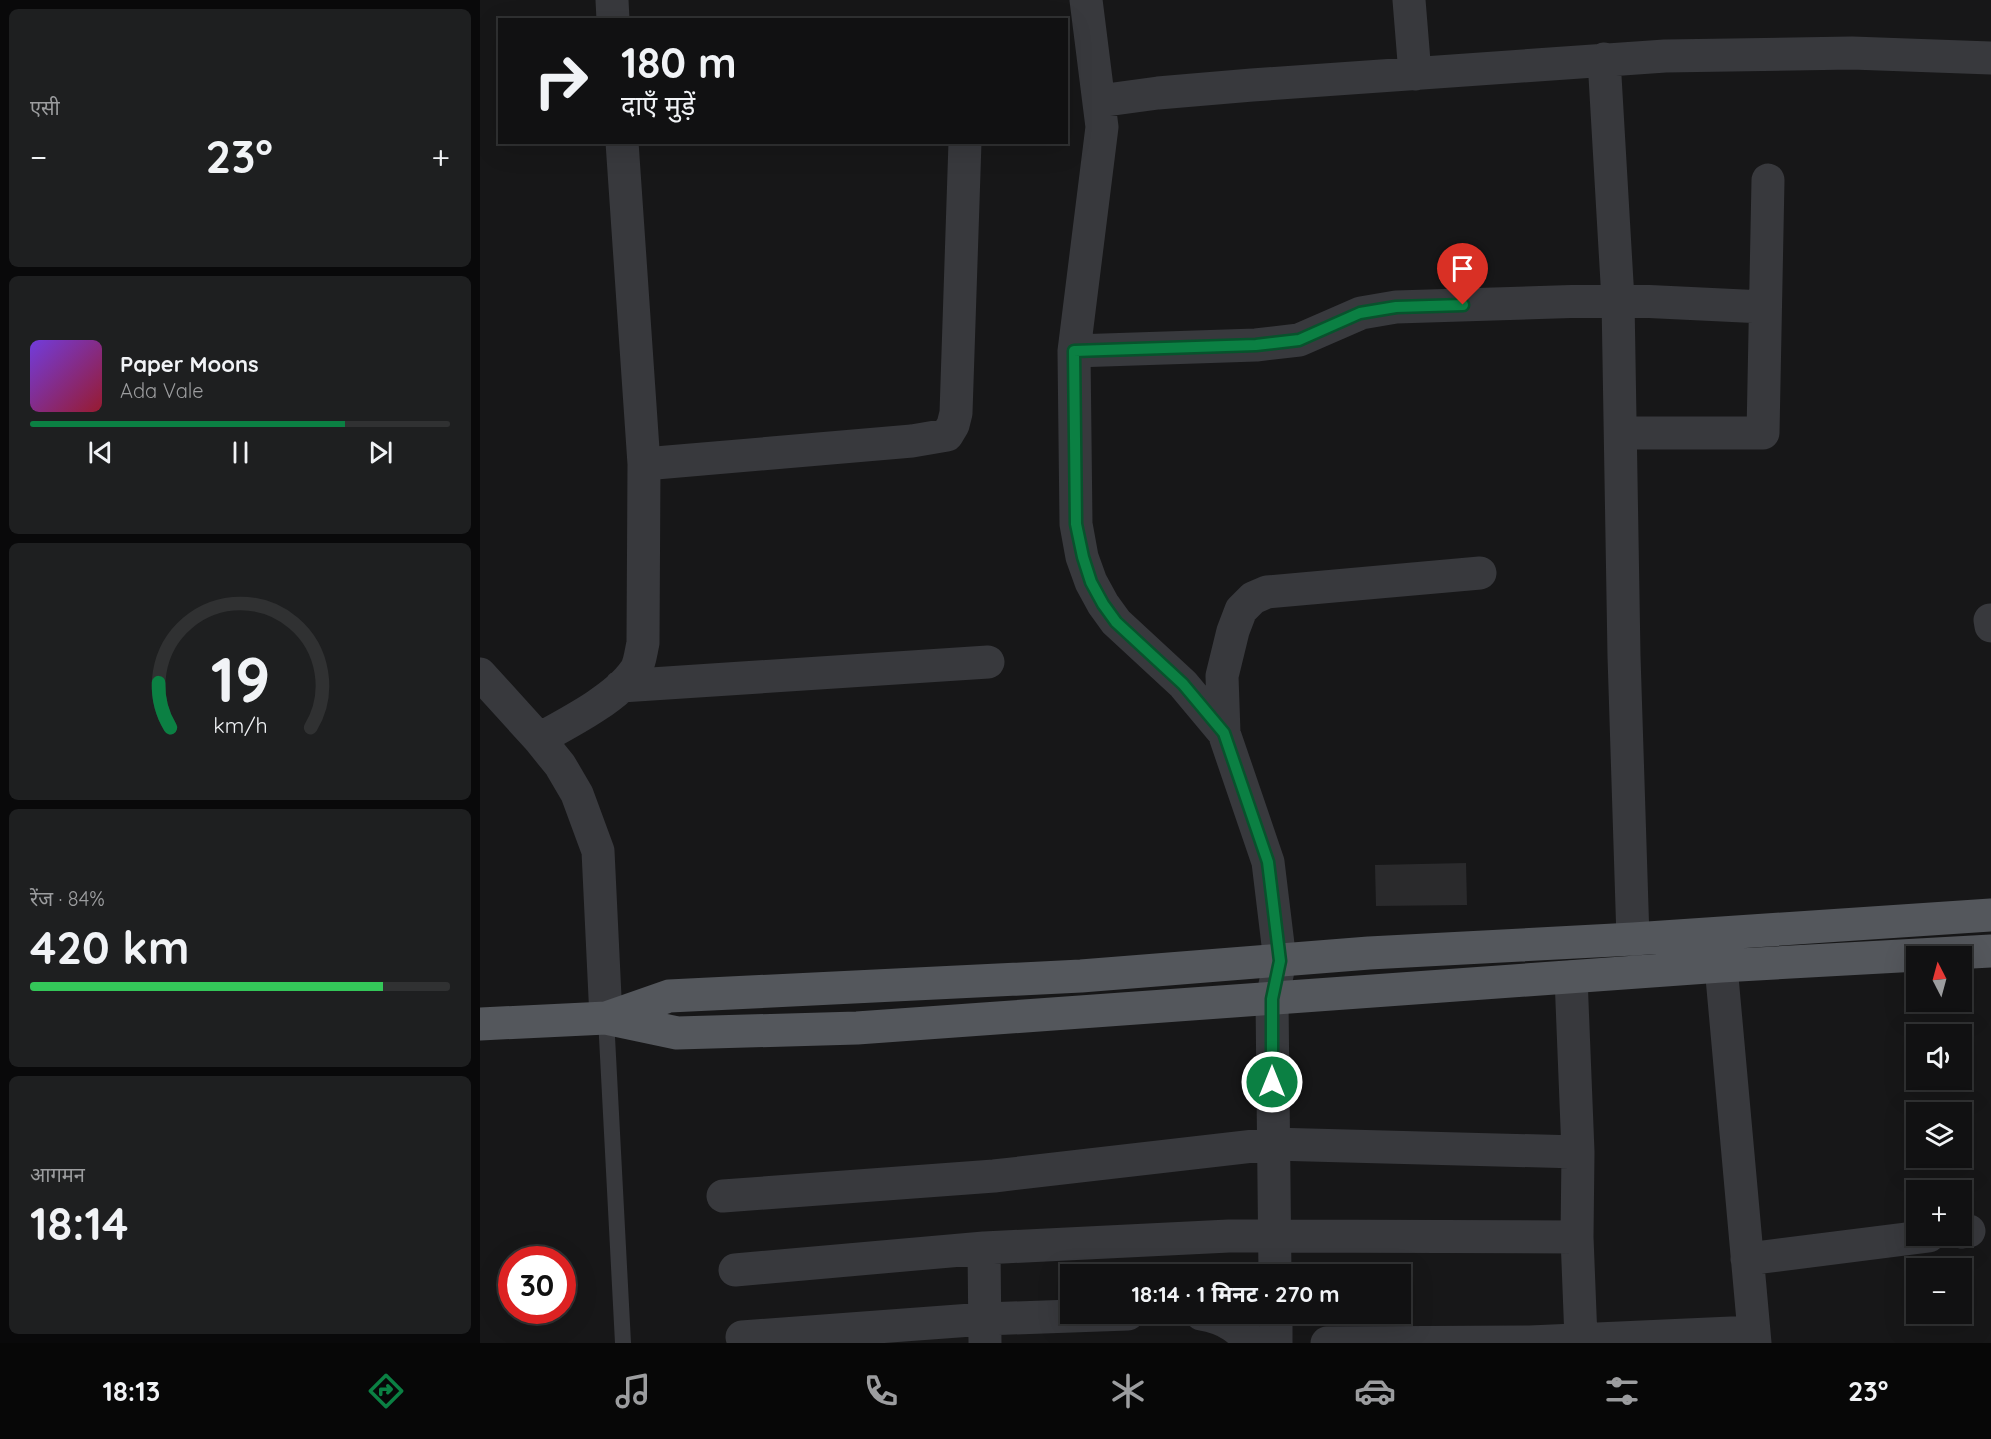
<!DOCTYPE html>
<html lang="hi">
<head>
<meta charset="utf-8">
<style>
  :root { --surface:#111112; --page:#1e1f20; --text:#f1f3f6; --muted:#9c9d9f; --line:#303132; --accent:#0b8043 }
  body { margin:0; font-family:Quicksand,"Noto Sans Devanagari",sans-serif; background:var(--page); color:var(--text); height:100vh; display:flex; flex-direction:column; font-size:22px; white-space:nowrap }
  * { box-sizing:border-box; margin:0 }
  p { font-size:20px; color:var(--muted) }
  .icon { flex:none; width:33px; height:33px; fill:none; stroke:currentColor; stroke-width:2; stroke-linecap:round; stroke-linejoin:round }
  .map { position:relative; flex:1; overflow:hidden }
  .sheet { display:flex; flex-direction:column; gap:9px; padding:9px; background:#09090a; width:480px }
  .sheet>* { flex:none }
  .guide { position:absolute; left:18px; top:18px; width:570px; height:126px; border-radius:0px; box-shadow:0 6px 24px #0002,0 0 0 2px var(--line); background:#111112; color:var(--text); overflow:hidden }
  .needle { width:39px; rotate:354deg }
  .tools { position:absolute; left:1426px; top:946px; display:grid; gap:12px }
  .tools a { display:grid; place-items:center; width:66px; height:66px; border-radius:0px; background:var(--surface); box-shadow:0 6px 24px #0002,0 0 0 2px var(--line); font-size:30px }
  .speed { position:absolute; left:18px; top:1246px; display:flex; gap:12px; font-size:30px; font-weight:700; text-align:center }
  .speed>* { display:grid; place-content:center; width:78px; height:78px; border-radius:50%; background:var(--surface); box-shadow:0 6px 24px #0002,0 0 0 2px var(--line); line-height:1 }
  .speed .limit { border:9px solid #d22; background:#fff; color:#111 }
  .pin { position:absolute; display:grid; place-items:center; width:51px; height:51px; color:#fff; margin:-62px -26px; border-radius:50% 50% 50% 0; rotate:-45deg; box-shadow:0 0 6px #0007 }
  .pin .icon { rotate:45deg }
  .me { position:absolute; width:66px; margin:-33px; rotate:0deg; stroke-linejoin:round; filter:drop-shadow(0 0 4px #0008) }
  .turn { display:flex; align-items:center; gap:21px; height:126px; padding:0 24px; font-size:27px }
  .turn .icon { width:78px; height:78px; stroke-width:2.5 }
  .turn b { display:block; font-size:42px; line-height:51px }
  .big { font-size:45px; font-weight:700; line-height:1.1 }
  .sheet .tile { flex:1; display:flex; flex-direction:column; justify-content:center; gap:9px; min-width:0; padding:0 21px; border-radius:9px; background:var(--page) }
  .sheet .dial { align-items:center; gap:0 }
  .dial svg { height:156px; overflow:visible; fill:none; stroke:var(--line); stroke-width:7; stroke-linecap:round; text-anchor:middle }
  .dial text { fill:var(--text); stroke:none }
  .song { display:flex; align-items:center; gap:18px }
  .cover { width:72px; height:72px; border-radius:9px; background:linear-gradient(135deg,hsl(260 70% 55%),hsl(350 70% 35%)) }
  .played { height:6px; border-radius:3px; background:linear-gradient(90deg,var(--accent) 75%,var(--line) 75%) }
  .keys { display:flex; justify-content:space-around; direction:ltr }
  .heat { display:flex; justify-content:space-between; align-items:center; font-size:33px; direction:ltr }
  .charge { height:9px; border-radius:4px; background:linear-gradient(90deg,#34c759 84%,var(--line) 0) }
  .trip { position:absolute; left:580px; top:1264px; width:351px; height:60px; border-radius:0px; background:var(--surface); box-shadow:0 6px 24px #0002,0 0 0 2px var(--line); font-weight:700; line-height:60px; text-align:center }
  .tabs { display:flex; height:96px; justify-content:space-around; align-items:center; background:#070707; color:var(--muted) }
  .tabs .icon { width:42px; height:42px }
  .tabs .current { color:var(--accent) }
  .tabs b { font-size:27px; color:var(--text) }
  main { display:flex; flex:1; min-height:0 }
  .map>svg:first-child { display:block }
  .building { fill:#2a2a2c }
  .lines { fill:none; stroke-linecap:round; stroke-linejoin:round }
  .service { stroke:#38393d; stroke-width:16 }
  .minor { stroke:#38393d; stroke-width:33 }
  .primary { stroke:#54575c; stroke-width:33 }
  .route-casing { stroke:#07532c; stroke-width:15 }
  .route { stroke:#0b8043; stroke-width:10 }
</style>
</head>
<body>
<main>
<section class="sheet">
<div class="tile"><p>एसी</p>
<div class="heat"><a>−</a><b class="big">23°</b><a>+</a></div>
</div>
<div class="tile">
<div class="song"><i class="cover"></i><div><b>Paper Moons</b><p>Ada Vale</p></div></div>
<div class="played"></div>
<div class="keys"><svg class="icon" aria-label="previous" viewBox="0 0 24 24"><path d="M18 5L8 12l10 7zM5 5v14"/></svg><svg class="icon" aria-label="pause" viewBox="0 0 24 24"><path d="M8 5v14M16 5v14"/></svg><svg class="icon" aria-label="next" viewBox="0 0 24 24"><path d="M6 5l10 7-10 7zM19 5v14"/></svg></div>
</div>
<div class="tile dial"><svg viewBox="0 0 100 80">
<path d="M14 69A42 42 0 1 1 86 69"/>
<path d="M14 69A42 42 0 0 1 8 46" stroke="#0b8043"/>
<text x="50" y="56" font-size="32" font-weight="700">19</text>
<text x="50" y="72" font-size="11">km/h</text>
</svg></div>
<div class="tile"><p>रेंज · 84%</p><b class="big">420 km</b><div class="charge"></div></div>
<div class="tile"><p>आगमन</p><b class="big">18:14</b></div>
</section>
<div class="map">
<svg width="1511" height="1343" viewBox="0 0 1511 1343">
  <rect width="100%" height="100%" fill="#171718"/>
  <path class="building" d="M986 863 987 905 896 906 895 865Z"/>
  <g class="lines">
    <path class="service" d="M126 1018 143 1343"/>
    <path class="minor" d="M132 0 133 20
      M606 0 622 127 594 351 596 524 602 557 611 582 623 604 636 622 703 684 744 733 788 862 800 961 792 999 795 1275
      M929 0 935 74
      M1124 59 1138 300 1144 656 1153 939
      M619 101 678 93 772 85 1185 56 1372 53 1511 58
      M594 351 776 345 819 340 881 313 916 307 1138 300 1284 307
      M1141 433H1283L1288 180
      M164 464 432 441 467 435 473 425 476 413 485 142
      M1510 620 1511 626
      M0 674 59 739 80 765 97 794 118 851 126 1018
      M141 686 508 662
      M744 733 742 676 753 631 761 610 773 598 787 592 1000 573
      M59 739C88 723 137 698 155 671 160 664 161 651 163 643L164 464 142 142
      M1241 966 1275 1343
      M1091 977 1098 1152 1097 1237 1101 1339
      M243 1196 514 1176 792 1144 1098 1152
      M1482 1232 1489 1231
      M504 1248 505 1343
      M1267 1259 1449 1236
      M255 1270 504 1248 749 1236 1097 1237
      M721 1314C733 1316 743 1319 753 1326 761 1331 767 1339 776 1343
      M796 1314V1343
      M262 1337 505 1319 648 1314
      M847 1343 1050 1342 1274 1332"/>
    <path class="primary" d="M126 1018 189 996 601 976 889 953 1153 939 1511 915
      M0 1024 126 1018 197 1033 377 1028 1241 966 1511 951"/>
  </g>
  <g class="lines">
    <g class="route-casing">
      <path id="route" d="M792 1082V999L800 961 788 862 744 733 703 684 636 622 623 604 611 582 603 557 596 524 594 351 776 345 819 340 880 313 916 307 983 305"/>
    </g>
    <use href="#route" class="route"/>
  </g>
</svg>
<div class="tools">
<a><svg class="needle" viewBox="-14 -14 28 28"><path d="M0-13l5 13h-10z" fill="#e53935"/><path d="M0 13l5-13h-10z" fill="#9c9d9f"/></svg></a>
<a><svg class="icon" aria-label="sound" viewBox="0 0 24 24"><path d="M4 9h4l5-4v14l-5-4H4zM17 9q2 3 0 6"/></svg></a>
<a><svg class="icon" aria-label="layers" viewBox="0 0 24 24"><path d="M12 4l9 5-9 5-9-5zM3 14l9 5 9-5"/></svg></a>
<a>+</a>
<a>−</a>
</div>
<div class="speed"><div class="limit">30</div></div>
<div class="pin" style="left:983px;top:305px;background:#d93025"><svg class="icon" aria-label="arrive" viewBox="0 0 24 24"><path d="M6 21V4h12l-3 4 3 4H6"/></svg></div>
<svg class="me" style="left:792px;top:1082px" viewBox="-20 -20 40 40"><circle r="17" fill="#0b8043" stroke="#fff" stroke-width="3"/><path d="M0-11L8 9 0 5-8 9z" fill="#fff"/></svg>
<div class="trip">18:14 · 1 मिनट · 270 m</div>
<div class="guide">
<div class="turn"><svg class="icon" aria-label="right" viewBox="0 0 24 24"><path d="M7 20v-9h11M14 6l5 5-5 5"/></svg><div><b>180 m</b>दाएँ मुड़ें</div></div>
</div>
</div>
</main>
<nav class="tabs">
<b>18:13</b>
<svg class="icon current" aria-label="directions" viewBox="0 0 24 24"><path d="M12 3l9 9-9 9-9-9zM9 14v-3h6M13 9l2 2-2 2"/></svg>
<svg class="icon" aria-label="music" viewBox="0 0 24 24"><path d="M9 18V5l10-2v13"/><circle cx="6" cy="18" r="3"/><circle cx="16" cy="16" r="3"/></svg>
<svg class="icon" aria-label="phone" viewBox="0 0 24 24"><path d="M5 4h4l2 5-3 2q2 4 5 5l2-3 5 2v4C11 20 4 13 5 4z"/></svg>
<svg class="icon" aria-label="climate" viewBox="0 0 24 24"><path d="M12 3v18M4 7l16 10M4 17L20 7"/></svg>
<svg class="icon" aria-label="car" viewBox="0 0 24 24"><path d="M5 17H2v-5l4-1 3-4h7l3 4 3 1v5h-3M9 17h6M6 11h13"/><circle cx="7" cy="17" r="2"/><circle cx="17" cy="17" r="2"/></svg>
<svg class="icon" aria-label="filters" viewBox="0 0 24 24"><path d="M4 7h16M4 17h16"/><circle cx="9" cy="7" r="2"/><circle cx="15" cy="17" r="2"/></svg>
<b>23°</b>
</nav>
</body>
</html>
